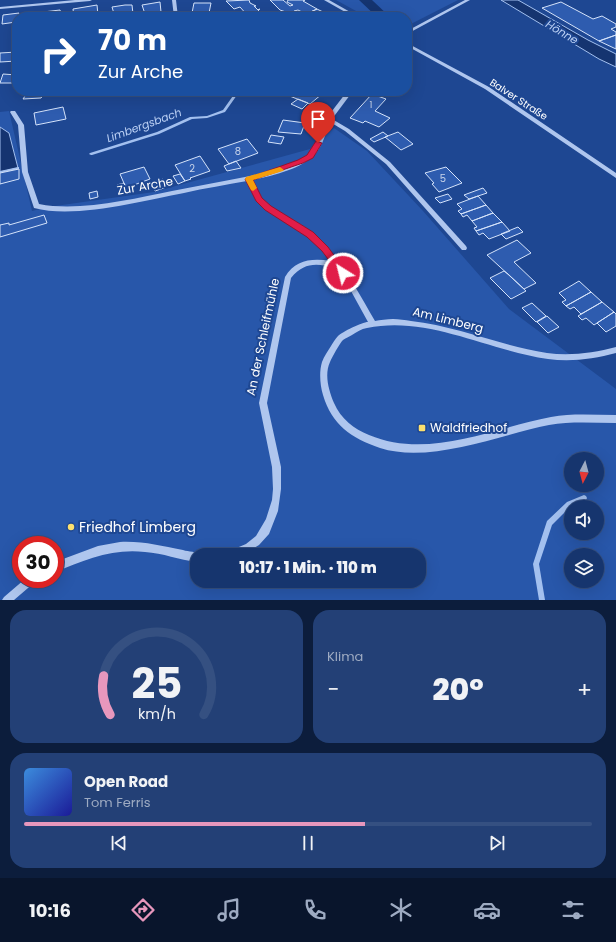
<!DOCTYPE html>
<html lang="de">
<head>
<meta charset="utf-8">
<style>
  :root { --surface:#16356e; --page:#234076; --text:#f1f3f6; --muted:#9eabc2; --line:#355081; --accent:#e797bd }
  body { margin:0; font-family:Poppins,sans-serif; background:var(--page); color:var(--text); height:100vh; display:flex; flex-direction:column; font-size:15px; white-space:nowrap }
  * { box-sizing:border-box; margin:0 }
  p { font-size:13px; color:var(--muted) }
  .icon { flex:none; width:22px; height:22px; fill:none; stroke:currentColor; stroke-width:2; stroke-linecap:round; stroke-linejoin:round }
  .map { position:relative; height:600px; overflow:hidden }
  .side { display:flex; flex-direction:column; gap:10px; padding:10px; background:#0c1d3c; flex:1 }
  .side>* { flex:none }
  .hud { position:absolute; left:12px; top:12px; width:400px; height:84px; border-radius:16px; box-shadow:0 4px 16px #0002,0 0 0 1px var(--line); background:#1a4fa0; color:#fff; overflow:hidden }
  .needle { width:26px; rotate:186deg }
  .buttons { position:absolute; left:564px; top:452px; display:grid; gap:8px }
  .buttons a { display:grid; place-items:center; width:40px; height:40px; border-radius:50%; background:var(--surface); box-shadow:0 4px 16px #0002,0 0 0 1px var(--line); font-size:20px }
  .speed { position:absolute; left:12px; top:536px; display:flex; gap:8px; font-size:20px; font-weight:700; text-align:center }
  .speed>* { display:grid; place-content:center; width:52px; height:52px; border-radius:50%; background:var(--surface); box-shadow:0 4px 16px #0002,0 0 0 1px var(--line); line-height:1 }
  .speed .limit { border:6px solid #d22; background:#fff; color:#111 }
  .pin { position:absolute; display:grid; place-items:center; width:34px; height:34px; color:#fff; margin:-41px -17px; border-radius:50% 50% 50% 0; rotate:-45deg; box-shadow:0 0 4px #0007 }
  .pin .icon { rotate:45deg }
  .me { position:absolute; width:44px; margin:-22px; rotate:324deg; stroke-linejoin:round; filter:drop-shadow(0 0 3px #0008) }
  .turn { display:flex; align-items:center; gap:14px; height:84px; padding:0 20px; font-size:18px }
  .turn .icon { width:52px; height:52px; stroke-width:2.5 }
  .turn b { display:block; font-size:28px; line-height:34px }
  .big { font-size:30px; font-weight:800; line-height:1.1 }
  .side .tile { flex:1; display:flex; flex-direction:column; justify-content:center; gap:6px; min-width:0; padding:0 14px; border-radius:16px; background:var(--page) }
  .side .dial { align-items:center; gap:0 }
  .dial svg { height:104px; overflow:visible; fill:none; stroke:var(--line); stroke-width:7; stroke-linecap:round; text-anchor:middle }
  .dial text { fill:var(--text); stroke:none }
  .song { display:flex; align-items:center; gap:12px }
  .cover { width:48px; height:48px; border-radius:6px; background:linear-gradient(135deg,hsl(210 70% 55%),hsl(240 70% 35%)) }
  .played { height:4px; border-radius:2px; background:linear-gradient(90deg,var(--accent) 60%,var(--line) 60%) }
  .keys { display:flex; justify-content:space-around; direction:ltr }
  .heat { display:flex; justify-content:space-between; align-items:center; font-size:22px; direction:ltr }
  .side .tiles { flex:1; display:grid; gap:10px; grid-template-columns:1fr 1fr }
  .tile:last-child { grid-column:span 2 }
  .trip { position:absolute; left:190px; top:548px; width:236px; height:40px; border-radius:16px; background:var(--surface); box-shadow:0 4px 16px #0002,0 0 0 1px var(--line); font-weight:800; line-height:40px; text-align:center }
  .tabs { display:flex; height:64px; justify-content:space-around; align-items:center; background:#09152c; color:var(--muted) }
  .tabs .icon { width:28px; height:28px }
  .tabs .active { color:var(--accent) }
  .tabs b { font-size:18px; color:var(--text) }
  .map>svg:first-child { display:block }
  .green { fill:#2857aa; fill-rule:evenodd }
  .water { fill:#153470; stroke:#a3c0ef }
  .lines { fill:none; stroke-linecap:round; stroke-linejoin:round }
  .stream { fill:#a3c0ef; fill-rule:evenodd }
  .canal { fill:#153470; fill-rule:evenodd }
  .building { fill:#2e5caf; stroke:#d5e3fa }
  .minor { fill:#afc6ee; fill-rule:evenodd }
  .route { fill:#e11d48; stroke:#92132f }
  .slow { fill:#f59e0b }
  .poi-dot { fill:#fce06f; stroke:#1e4792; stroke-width:1.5 }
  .labels { text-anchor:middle; stroke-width:4; stroke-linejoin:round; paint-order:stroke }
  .far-number-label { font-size:9px; fill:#cbd6eb }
  .far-street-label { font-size:10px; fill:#fff; stroke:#1e4792 }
  .number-label { font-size:10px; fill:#cbd6eb }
  .far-water-label { font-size:11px; font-style:italic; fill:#bcd1f5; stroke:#1e4792 }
  .street-label { font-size:12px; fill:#fff; stroke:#1e4792 }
  .poi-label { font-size:12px; fill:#fff; stroke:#1e4792; text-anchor:start }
  .near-poi-label { font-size:14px; fill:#fff; stroke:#1e4792; text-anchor:start }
</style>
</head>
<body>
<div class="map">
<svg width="616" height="600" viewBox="0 0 616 600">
  <rect width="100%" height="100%" fill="#1e4792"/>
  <path class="green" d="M336 0H458L407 26V17H367Z
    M9 111 32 211 48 207 154 192 310 149 334 128 367 151 423 211 509 309 616 389V600H0V172L18 168 9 133 0 127V112ZM571 459H597V485H571ZM571 507H597V533H571ZM21 545H55V579H21ZM197 555H419V581H197ZM571 555H597V581H571Z"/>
  <path class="water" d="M501 0H518L588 40 616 54V67L599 59Z
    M0 127 9 133 18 168 0 172Z"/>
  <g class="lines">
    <path class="stream" d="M239 91H244L237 95 225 112 207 118 192 119 159 134 92 155H91L89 154 90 153 157 132 190 117 207 116 223 110 235 93Z
      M18 167H19V169L0 173V171Z
      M584 495 586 496 587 498 586 500 571 506 552 525 539 564 545 600H539L533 564 547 521 567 502Z"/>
    <path class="canal" d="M359 0H372L390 17H377Z"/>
  </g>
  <path class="building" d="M249 0 250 3 256 6H254L258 10 260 9 258 10 262 14H264H261L263 17H243L248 16 240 7 234 9 226 1Z
    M270 0H283L290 6 293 5 287 2 288 0H305L303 1 317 9 306 14 298 10 294 11 298 14 290 17 286 15 289 13 280 10Z
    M160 2 161 12 145 14 142 5Z
    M561 2 593 19 602 16 616 24V27L611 29 616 32V35L599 41 542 8Z
    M194 3H211L209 13H192Z
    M97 5 98 15 74 17 73 9Z
    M125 5H132L133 14 115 17 112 7Z
    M317 9 333 17H298L306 14Z
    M60 10 62 17H42L43 12Z
    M19 13 16 22 2 24 3 15Z
    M616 35V49L599 41Z
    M17 52V61L0 62V53Z
    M3 74 17 75V83H0Z
    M35 91H46L41 98 23 99 27 93 33 94Z
    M292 91H314L322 94 310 104 287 95Z
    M372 94 386 99 375 111 390 118 379 127 365 121 363 123 350 118Z
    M298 99 308 103 302 109 291 104Z
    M63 107 66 119 36 125 34 113Z
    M283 120 305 123 301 134 278 132Z
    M383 132 388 136 374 142 370 139Z
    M398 132 413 144 401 150 385 137Z
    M271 135 284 137 281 144 268 142Z
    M247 139 258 153 229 164 218 149Z
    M200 156 210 171 190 178 191 179 185 181 175 165Z
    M236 161 241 168 227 171 224 166Z
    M144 167 150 179 126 188 120 174Z
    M446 167 462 183 439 192 432 184 434 183 425 173Z
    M19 169V179L0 184V173Z
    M180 174 185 181 178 184 173 176Z
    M163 179 167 187 155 191 151 183Z
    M124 183 128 191 121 193 117 185Z
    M483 188 487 193 469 199 464 195Z
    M97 191 98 197 90 199 89 193Z
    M448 194 452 199 440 203 435 198Z
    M478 196 486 205 461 214 458 211 462 209 457 204Z
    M486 205 493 213 472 221 467 215 463 217 461 214Z
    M493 213 502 222 476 231 474 228 477 227 472 221Z
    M44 215 47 223 0 237V225L9 223V225Z
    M502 222 510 231 489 239 483 233 479 235 476 231Z
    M518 227 523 232 506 239 501 234Z
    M517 240 531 253 514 262 536 283 524 289 487 255Z
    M504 271 508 274 526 291 511 299 490 278Z
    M579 281 591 292 566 306 562 302 566 300 559 293Z
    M591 292 602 302 581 314 574 307 570 309 566 306Z
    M602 302 614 312 594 325 586 318 582 320 578 316Z
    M532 303 546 316 536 322 522 308Z
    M614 312 616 314V326L606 332 597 323Z
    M547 316 559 327 548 333 537 322Z"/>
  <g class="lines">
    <path class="minor" d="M75 0H92L90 1 0 9V7Z
      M172 0H176L178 17H174Z
      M324 0H329L359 17H354Z
      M465 0H470L407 34V31Z
      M407 43 489 87 616 173V178L485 89 407 46Z
      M347 91H353L332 119 349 129 390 162 466 246 467 248 466 250H462L386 164 345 131 330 122C326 133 323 144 316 153 303 169 271 176 252 180 255 186 258 194 262 199 276 215 298 220 313 233 340 257 357 290 375 321 380 320 387 319 393 319 399 319 405 320 411 321 457 326 501 346 547 353 570 356 594 353 616 347V353C594 359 571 362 548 359 489 351 428 315 367 328 361 329 357 332 352 335 350 336 346 338 343 340 340 343 332 357 330 362 324 375 329 391 334 403 341 419 354 429 369 435 429 460 492 428 551 417 572 413 594 415 616 415V423C594 423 571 421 549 425 499 435 430 464 380 448 351 438 332 425 323 395 320 385 319 372 322 362 324 356 328 351 331 346 333 343 335 339 338 336 342 332 362 322 368 322L346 282 335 268C317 263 304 262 291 278L267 403 281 467V489L278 511 269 534 259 545 242 555H225L227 552 246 544 256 536 266 519 272 500 273 489 272 467 259 403 285 277C295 260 312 258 330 261L323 251 308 236 266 210 257 200 247 181C226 185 205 188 184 193 142 201 75 219 34 208L22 172 18 125 10 112 11 111H15L24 125 28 172 39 204C79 212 132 199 172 191 196 186 221 182 245 177 264 174 298 167 311 152 319 142 320 129 327 118 333 109 341 100 347 91Z
      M120 542C144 541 160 546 183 550 189 552 196 551 201 555H197V562C179 560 163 553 145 552 113 548 84 560 55 572V562L98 546Z
      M25 579H37L35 582 14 600H2L4 597Z"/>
  </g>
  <path class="route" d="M316 141 322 143 313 158 303 163 253 180 262 198 271 206 313 232 328 247 347 273 343 276 340 275 322 251 307 237 265 210 256 201 245 179 298 160 307 155Z"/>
  <path class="slow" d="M280 167 284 170 283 171 253 180 257 188 253 191 251 190 245 179 246 177Z"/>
  <g class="poi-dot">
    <rect x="418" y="424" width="8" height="8" rx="2"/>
    <circle cx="71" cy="527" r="4"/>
  </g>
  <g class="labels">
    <g class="far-number-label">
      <text x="371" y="108">1</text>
    </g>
    <g class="far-street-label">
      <text transform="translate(519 99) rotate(33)" y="4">Balver Straße</text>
    </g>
    <g class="number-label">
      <text x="238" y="155">8</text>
      <text x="192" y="172">2</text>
      <text x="443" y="182">5</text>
    </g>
    <g class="far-water-label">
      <text transform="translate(562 32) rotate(31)" y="4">Hönne</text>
      <text transform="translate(144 125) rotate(-20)" y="4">Limbergsbach</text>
    </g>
    <g class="street-label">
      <text transform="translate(145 186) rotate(-10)" y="4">Zur Arche</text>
      <text transform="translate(448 320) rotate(14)" y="4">Am Limberg</text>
      <text transform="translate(263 337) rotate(-78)" y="4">An der Schleifmühle</text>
    </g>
    <g class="poi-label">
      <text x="430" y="432">Waldfriedhof</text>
    </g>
    <g class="near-poi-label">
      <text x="79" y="532">Friedhof Limberg</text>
    </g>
  </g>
</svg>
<div class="buttons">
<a><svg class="needle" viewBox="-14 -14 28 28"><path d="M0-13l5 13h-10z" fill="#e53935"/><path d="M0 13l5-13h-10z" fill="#9eabc2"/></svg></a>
<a><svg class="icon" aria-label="sound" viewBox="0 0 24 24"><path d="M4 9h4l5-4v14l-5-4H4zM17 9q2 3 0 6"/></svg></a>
<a><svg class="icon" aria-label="layers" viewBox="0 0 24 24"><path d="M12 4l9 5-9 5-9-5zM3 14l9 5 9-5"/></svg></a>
</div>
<div class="speed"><div class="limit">30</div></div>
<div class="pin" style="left:318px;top:143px;background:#d93025"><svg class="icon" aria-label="arrive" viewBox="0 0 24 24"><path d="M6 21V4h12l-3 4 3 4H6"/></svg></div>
<svg class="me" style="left:343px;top:273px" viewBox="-20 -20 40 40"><circle r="17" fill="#e11d48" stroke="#fff" stroke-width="3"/><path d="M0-11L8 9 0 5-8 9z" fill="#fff"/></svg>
<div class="trip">10:17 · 1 Min. · 110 m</div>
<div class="hud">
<div class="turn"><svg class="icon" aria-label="right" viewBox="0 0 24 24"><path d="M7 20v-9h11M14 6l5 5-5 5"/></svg><div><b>70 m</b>Zur Arche</div></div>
</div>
</div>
<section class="side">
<div class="tiles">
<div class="tile dial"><svg viewBox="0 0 100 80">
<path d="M14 69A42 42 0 1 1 86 69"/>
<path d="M14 69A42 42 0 0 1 9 39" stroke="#e797bd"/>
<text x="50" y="56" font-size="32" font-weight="700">25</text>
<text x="50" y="72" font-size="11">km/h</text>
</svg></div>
<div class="tile"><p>Klima</p>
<div class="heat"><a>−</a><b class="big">20°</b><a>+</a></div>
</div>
<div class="tile">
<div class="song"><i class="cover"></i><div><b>Open Road</b><p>Tom Ferris</p></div></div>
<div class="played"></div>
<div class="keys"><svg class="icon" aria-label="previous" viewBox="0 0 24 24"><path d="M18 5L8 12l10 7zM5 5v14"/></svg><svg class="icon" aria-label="pause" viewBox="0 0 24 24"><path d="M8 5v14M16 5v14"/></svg><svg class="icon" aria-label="next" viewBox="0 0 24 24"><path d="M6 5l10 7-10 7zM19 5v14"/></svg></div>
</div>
</div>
</section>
<nav class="tabs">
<b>10:16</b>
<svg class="icon active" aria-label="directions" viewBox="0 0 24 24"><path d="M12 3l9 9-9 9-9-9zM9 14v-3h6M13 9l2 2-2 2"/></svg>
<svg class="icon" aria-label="music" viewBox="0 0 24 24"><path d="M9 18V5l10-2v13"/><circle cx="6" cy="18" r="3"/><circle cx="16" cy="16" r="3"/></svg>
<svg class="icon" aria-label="phone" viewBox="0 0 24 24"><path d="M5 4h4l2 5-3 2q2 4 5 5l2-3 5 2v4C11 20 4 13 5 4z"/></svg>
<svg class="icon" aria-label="climate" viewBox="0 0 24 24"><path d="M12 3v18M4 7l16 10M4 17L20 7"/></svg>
<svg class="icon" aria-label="car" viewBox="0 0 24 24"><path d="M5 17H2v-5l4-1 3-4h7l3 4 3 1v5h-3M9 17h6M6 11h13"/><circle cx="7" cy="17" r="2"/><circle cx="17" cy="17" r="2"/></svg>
<svg class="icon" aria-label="filters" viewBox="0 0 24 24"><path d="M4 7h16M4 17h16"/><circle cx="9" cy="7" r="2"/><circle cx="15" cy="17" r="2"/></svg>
</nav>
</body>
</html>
